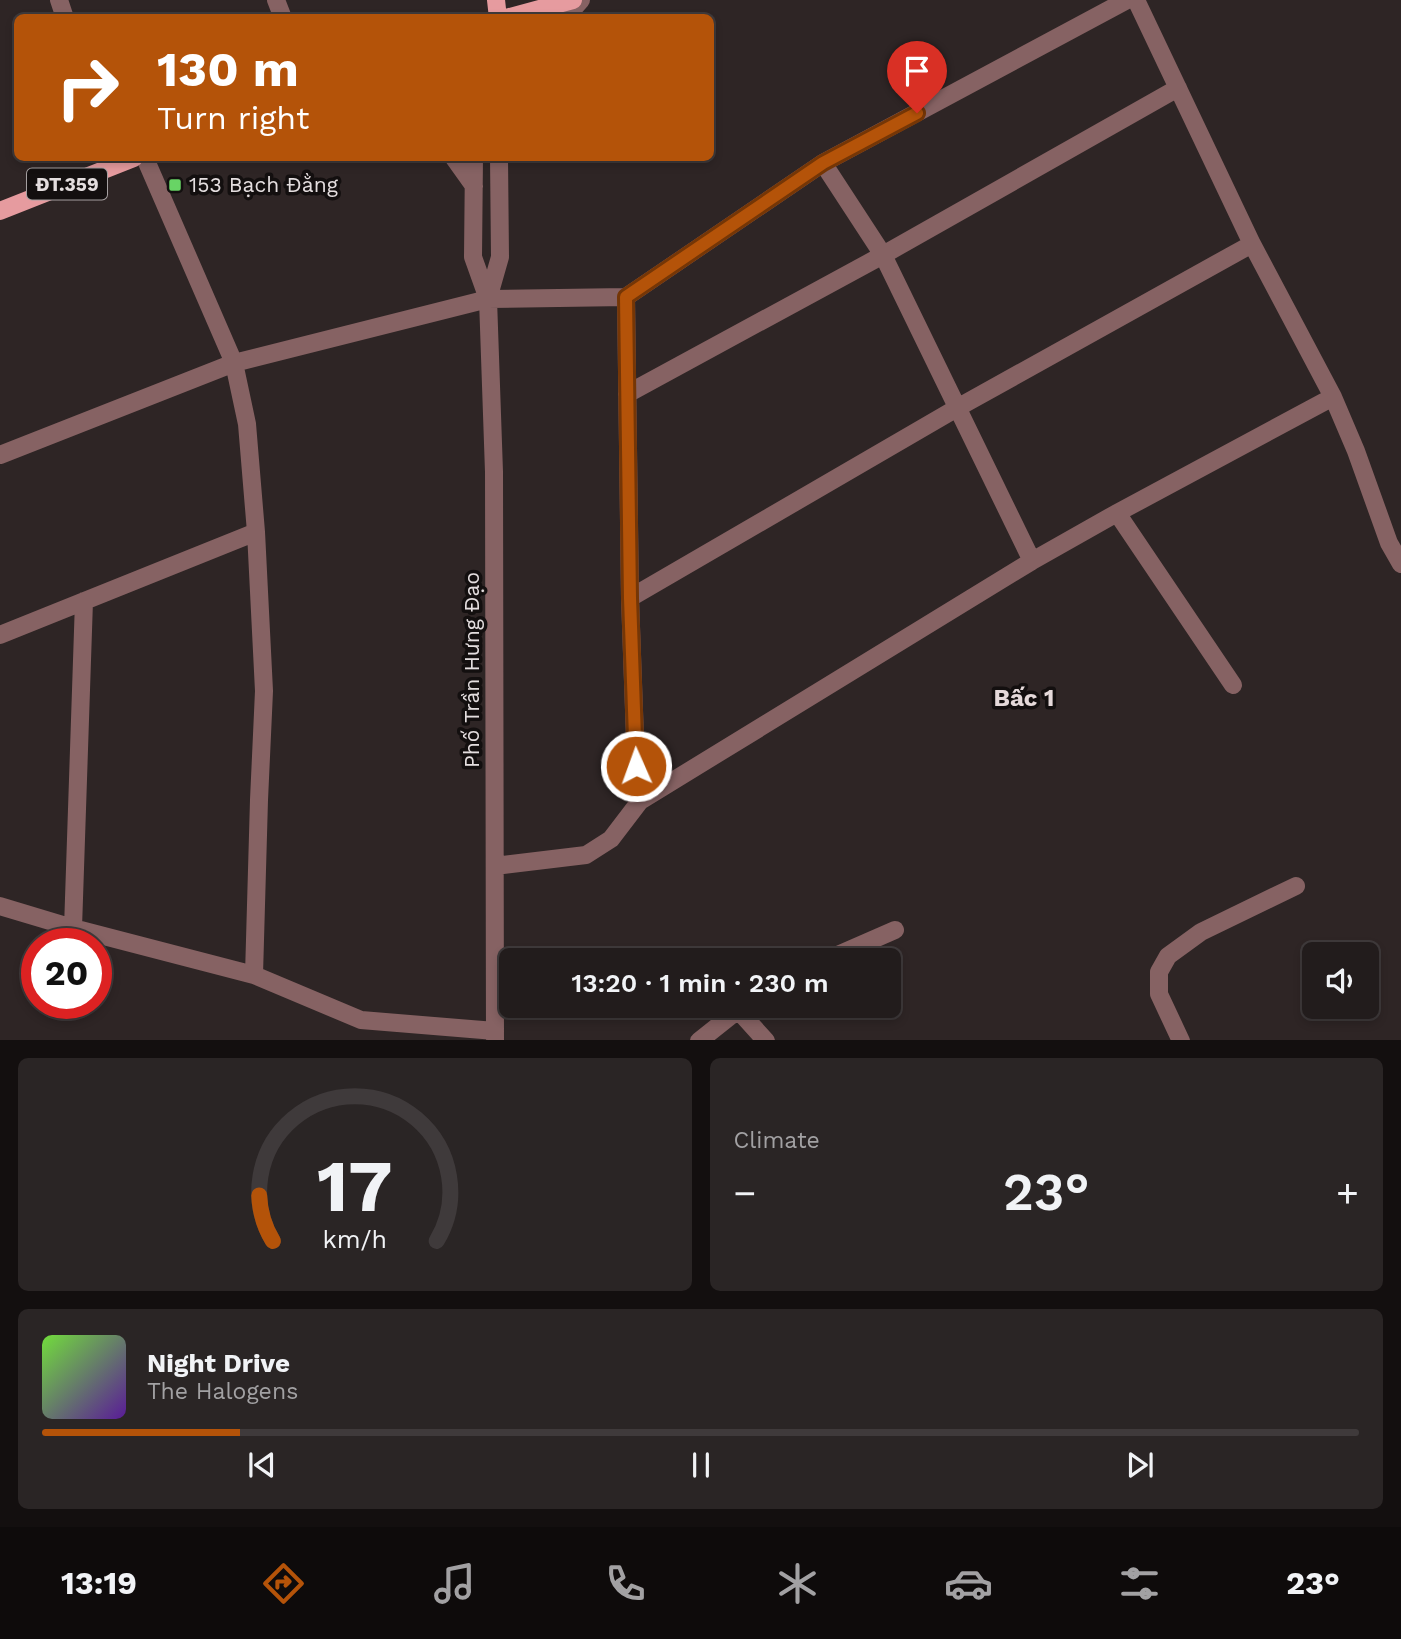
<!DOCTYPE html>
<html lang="en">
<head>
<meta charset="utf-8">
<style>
  :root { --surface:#221c1c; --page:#2a2525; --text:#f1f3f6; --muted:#a2a1a3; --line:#3f3a3b; --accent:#b45309 }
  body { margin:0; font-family:"Work Sans",sans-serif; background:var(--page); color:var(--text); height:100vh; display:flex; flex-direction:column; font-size:26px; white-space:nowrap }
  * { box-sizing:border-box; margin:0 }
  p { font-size:23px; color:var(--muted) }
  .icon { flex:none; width:38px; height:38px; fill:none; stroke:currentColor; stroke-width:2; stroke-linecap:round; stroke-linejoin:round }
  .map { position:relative; height:1040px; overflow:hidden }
  .panel { display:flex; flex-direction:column; gap:18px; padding:18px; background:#130f0f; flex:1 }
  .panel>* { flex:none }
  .banner { position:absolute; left:14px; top:14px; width:700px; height:147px; border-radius:10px; box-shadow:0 4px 10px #0003,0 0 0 2px var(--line); background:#b45309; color:#fff; overflow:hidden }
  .tools { position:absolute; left:1302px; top:942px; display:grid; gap:14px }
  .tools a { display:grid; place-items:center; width:77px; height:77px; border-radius:10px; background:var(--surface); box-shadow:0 4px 10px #0003,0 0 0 2px var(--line); font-size:35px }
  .speed { position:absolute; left:21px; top:928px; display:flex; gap:14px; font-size:35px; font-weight:700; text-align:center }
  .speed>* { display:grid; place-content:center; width:91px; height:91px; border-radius:50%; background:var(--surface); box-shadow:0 4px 10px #0003,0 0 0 2px var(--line); line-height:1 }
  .speed .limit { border:10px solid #d22; background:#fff; color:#111 }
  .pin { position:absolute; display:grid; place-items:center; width:60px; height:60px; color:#fff; margin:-72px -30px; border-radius:50% 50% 50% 0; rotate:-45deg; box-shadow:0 0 7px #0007 }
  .pin .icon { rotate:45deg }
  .me { position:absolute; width:77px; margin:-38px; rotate:358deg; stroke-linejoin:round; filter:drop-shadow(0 0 5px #0008) }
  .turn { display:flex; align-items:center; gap:24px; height:147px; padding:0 28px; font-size:32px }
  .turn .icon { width:91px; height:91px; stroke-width:2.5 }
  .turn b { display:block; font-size:49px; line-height:60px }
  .big { font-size:52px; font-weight:600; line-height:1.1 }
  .panel .widget { flex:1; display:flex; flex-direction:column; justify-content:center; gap:10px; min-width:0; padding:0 24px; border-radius:10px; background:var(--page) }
  .panel .dial { align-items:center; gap:0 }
  .dial svg { height:182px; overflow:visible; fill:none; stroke:var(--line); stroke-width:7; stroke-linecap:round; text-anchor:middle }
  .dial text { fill:var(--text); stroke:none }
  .song { display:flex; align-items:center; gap:21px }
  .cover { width:84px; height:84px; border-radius:10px; background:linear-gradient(135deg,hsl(100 70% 55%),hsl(270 70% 35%)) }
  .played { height:7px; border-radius:4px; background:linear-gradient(90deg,var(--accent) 15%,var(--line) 15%) }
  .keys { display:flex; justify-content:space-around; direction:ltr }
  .heat { display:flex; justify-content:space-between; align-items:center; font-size:38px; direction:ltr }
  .panel .tiles { flex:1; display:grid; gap:18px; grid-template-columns:1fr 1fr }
  .widget:last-child { grid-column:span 2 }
  .trip { position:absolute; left:499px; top:948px; width:402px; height:70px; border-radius:10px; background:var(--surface); box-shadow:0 4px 10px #0003,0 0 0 2px var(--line); font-weight:600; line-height:70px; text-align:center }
  .menu { display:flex; height:112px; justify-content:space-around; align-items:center; background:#0e0b0b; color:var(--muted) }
  .menu .icon { width:49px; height:49px }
  .menu .active { color:var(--accent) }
  .menu b { font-size:32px; color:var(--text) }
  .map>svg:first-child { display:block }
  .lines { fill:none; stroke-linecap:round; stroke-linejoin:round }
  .minor { stroke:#866263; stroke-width:18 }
  .major { stroke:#e69b9f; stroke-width:18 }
  .route-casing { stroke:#753606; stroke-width:18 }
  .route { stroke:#b45309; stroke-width:12 }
  .poi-dot { fill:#68d465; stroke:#130f0f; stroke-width:2.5 }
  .labels { text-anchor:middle; stroke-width:7; stroke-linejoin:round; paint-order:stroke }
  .shield { fill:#130f0f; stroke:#a5a0a1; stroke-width:2 }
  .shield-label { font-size:19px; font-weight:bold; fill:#e4dedf }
  .poi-label { font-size:21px; fill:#e4dedf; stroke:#130f0f; text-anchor:start }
  .street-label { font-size:21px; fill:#e4dedf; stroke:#130f0f }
  .quarter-label { font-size:24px; font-weight:bold; fill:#e5d9da; stroke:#130f0f }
</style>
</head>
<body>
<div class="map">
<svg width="1401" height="1041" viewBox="0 0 1401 1041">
  <rect width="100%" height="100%" fill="#2e2525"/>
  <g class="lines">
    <path class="minor" d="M59 0 65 18
      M276 0 283 18
      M1136 0 1252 244 1333 397 1356 451 1389 543 1401 564
      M565 18 581 0
      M145 158 234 363 247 424 256 532 264 691 259 800 254 975
      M454 158 474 186
      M474 158 473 257 488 299
      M823 163 883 255 1032 561
      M626 297 630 598 636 766 640 801 1032 561 1117 513 1333 397
      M627 394 883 255 1178 88
      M0 455 234 363 488 299 626 297 823 163 1127 0
      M1117 513 1233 685
      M630 598 957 408 1252 244
      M0 635 256 532
      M495 866 586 855 611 839 640 801
      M0 906 73 928 254 975 361 1020 495 1031
      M73 928 84 601
      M824 961 895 930
      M738 1010 766 1041
      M495 1041 494 472 488 299 500 257 499 158
      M699 1041 743 1006
      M1181 1041 1159 994V972L1168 956 1201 932 1296 886"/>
    <path class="major" d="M496 0 498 18
      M506 18 573 0
      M0 211 134 158"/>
  </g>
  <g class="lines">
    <g class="route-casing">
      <path id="route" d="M636 766 630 598 626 297 823 163 917 113"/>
    </g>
    <use href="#route" class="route"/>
  </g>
  <rect class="poi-dot" x="168" y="178" width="14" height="14" rx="3.5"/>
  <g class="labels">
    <rect class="shield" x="27" y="168.5" width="80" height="31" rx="5"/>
    <g class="shield-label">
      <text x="67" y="191">ĐT.359</text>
    </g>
    <g class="poi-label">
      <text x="189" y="192">153 Bạch Đằng</text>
    </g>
    <g class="street-label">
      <text transform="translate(472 670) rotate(-90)" y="7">Phố Trần Hưng Đạo</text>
    </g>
    <g class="quarter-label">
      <text x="1024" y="706">Bấc 1</text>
    </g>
  </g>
</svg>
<div class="tools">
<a><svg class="icon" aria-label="sound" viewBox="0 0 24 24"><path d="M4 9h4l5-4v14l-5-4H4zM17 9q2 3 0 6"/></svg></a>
</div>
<div class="speed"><div class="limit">20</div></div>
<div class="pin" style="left:917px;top:113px;background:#d93025"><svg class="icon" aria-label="arrive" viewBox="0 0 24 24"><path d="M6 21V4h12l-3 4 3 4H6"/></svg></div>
<svg class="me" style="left:636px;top:766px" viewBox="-20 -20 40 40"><circle r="17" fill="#b45309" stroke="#fff" stroke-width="3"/><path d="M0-11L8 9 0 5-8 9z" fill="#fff"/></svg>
<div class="trip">13:20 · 1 min · 230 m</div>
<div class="banner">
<div class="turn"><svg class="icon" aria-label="right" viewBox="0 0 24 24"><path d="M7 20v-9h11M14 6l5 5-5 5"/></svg><div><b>130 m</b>Turn right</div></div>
</div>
</div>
<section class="panel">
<div class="tiles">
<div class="widget dial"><svg viewBox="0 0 100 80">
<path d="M14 69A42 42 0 1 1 86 69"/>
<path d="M14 69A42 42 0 0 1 8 49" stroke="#b45309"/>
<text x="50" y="56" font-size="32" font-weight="700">17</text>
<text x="50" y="72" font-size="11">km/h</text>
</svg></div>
<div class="widget"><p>Climate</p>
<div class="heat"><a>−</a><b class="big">23°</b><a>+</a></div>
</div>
<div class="widget">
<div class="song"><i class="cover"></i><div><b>Night Drive</b><p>The Halogens</p></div></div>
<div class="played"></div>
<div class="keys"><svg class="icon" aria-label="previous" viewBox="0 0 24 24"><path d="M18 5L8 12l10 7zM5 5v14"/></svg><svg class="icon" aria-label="pause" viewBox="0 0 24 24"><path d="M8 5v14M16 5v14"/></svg><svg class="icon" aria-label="next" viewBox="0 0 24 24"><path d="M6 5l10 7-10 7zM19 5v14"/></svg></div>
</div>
</div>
</section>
<nav class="menu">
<b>13:19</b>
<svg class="icon active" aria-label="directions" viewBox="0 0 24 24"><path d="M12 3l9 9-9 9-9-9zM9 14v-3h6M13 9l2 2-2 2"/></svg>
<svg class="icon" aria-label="music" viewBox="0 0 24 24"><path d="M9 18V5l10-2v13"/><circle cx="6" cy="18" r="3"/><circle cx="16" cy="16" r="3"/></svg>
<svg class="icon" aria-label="phone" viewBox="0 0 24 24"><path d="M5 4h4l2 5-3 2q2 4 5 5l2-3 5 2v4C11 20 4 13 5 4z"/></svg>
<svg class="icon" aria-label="climate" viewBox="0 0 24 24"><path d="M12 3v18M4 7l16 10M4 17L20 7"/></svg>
<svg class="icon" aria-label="car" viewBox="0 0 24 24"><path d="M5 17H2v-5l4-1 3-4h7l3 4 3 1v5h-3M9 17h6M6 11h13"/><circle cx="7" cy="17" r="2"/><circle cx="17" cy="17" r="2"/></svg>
<svg class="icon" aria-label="filters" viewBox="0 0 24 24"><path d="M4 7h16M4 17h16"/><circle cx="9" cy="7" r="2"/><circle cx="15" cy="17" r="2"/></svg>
<b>23°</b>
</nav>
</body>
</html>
